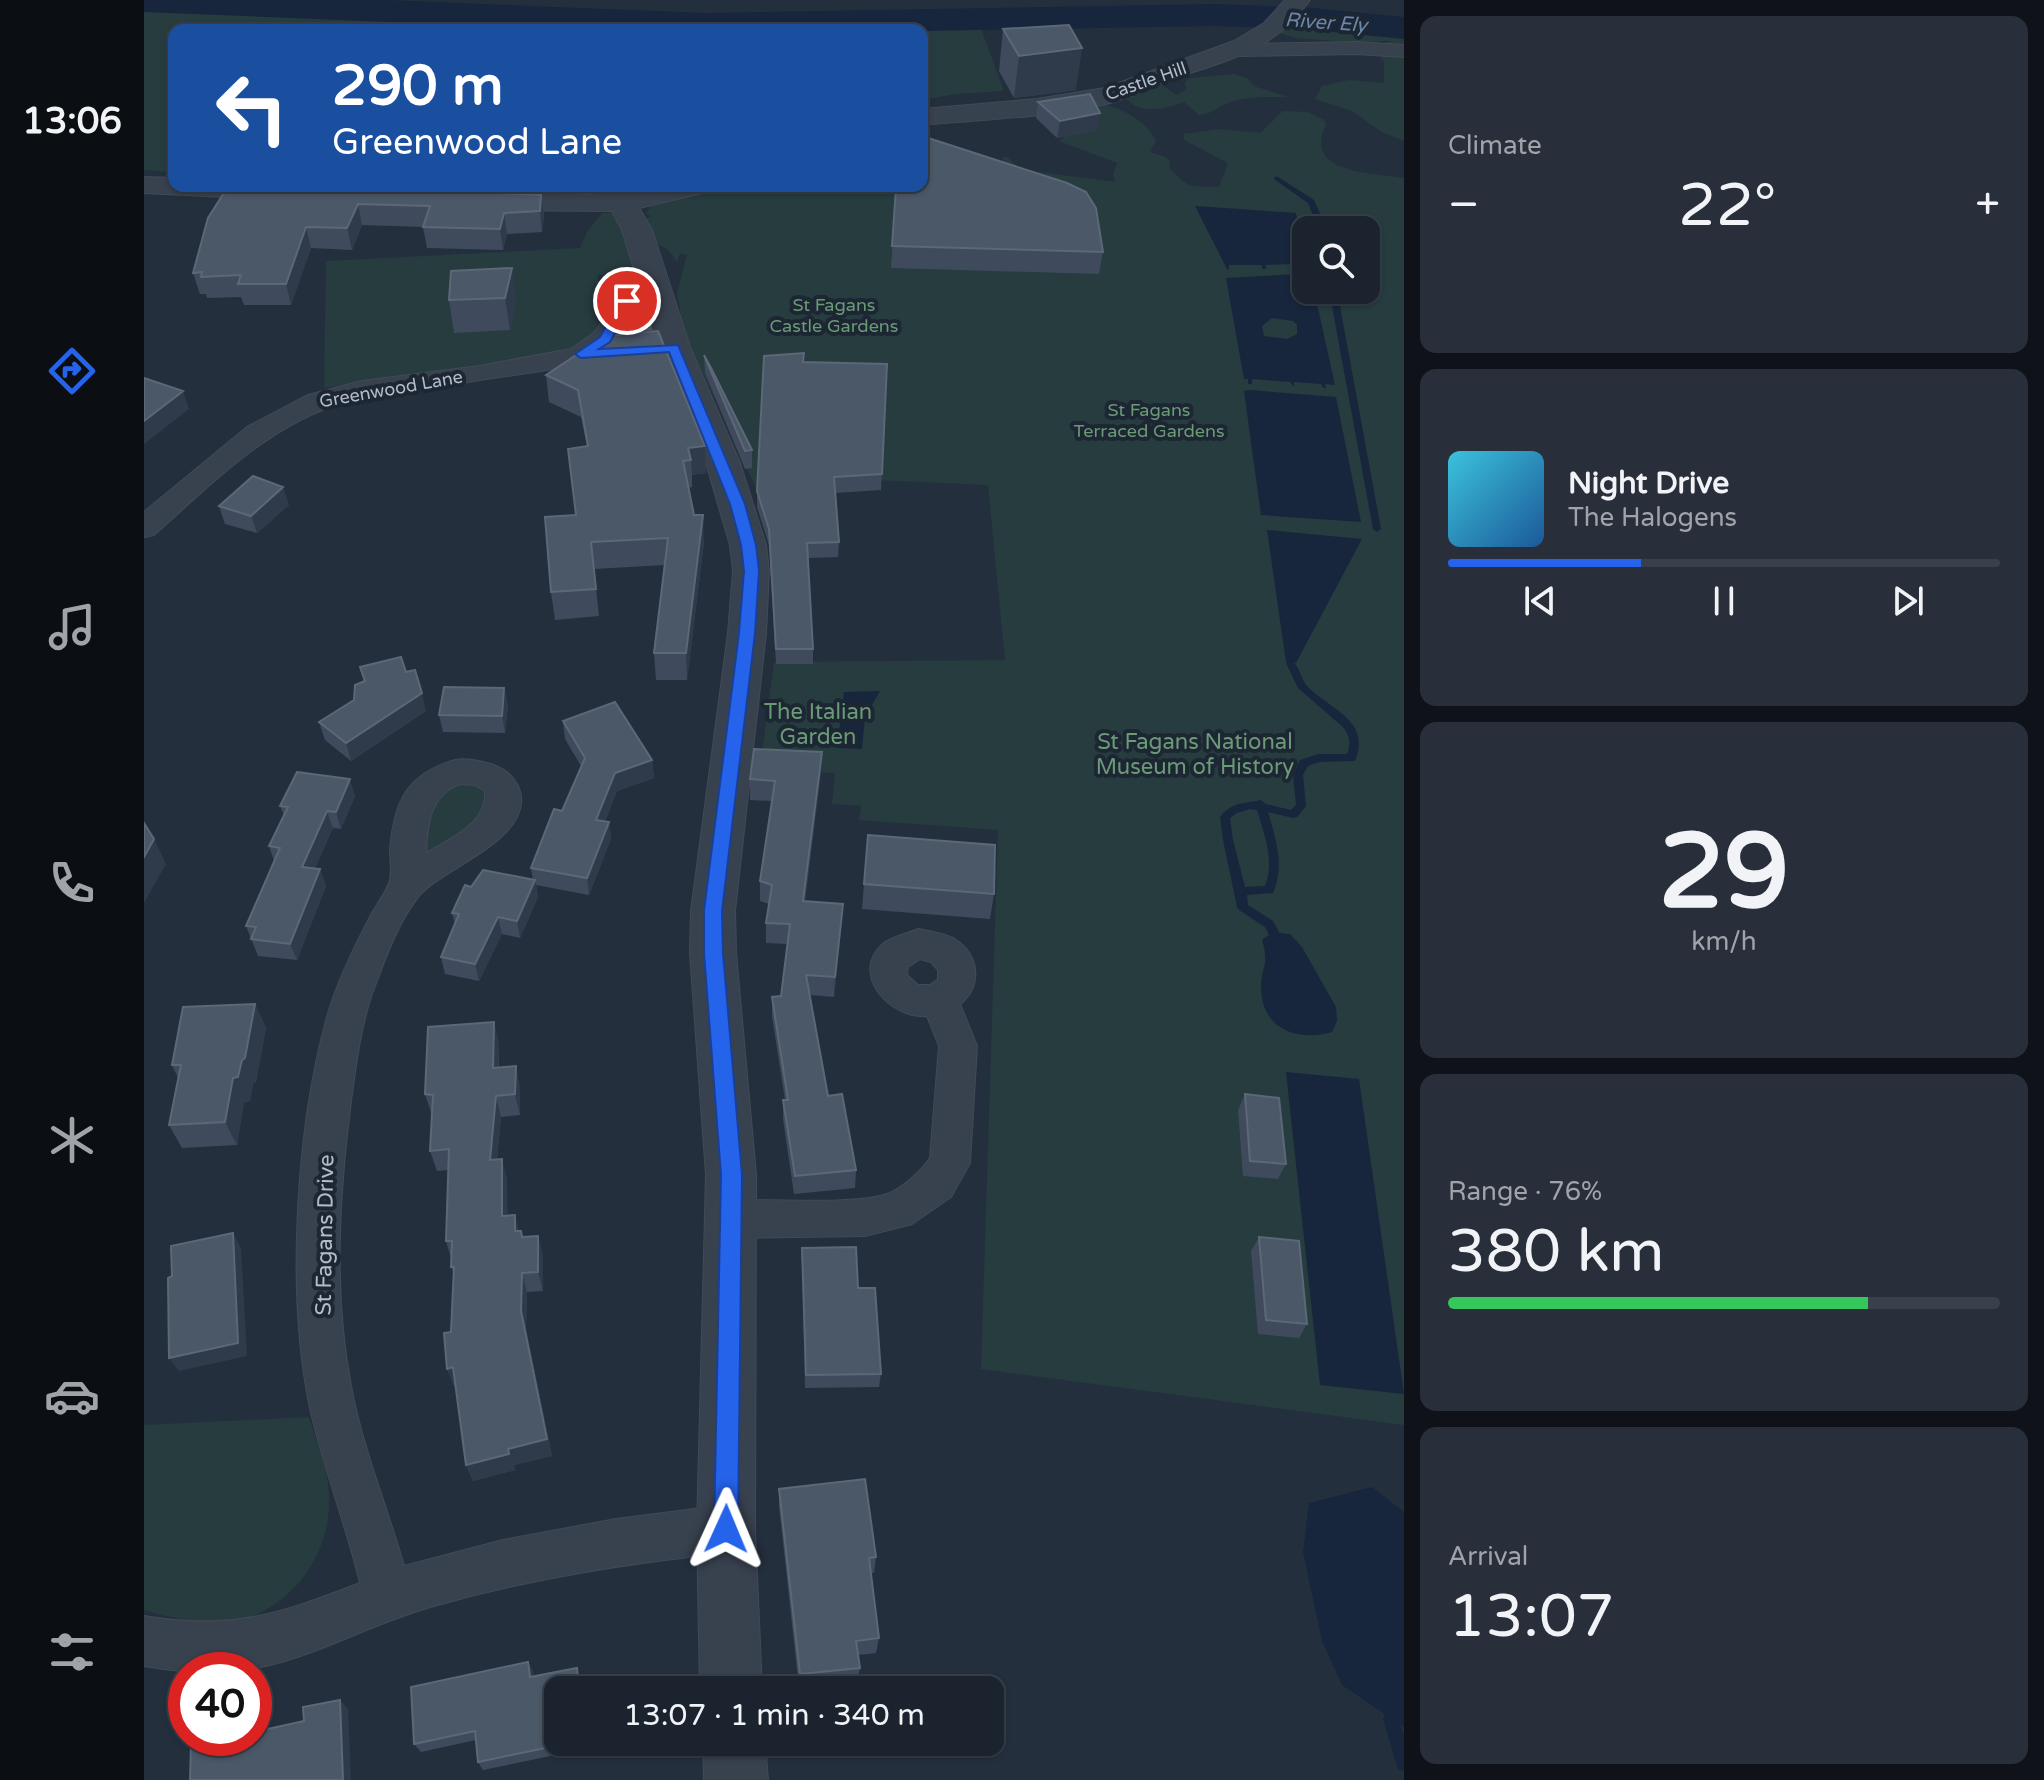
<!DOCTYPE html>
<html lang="en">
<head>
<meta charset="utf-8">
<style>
  :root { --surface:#1b232e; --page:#282f3a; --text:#f1f3f6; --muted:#a0a4aa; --line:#39404a; --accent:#2563eb }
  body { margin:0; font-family:"Varela Round",sans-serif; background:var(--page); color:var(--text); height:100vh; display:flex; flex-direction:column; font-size:30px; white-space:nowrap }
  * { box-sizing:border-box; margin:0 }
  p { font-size:26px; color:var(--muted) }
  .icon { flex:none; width:44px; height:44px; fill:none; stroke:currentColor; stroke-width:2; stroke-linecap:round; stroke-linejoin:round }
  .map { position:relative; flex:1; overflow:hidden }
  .details { display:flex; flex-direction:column; gap:16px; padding:16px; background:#0f1319; width:640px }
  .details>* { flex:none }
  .banner { position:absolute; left:24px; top:24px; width:760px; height:168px; border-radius:16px; box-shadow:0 2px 6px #0004,0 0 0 2px var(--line); background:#1a4fa0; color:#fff; overflow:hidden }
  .fabs { position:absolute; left:1148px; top:216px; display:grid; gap:16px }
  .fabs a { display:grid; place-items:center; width:88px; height:88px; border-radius:16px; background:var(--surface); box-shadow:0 2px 6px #0004,0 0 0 2px var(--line); font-size:40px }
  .speed { position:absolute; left:24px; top:1652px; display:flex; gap:16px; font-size:40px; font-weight:700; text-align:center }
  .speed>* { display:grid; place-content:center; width:104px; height:104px; border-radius:50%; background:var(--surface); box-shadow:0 2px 6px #0004,0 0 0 2px var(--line); line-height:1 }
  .speed .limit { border:12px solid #d22; background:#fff; color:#111 }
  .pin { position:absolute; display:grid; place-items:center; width:68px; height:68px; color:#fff; margin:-34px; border:4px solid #fff; border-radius:50%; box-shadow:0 2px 8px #0007 }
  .me { position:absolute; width:88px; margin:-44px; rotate:1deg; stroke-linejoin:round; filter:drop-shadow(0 0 6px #0008) }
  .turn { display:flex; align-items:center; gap:28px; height:168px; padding:0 32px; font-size:36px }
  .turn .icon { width:104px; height:104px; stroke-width:2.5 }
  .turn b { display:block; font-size:56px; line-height:68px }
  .big { font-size:60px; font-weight:600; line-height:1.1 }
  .details .tile { flex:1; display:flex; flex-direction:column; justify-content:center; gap:12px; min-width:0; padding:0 28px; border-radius:16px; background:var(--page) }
  .details .dial { align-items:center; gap:0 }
  .dial b { font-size:104px; line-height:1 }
  .song { display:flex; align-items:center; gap:24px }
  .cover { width:96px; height:96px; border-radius:12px; background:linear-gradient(135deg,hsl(190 70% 55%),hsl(210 70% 35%)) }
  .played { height:8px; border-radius:4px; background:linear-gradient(90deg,var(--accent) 35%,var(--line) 35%) }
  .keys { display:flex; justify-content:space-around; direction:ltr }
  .heat { display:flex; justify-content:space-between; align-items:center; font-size:44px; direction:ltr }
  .charge { height:12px; border-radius:6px; background:linear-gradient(90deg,#34c759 76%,var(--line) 0) }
  .trip { position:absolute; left:400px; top:1676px; width:460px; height:80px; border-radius:16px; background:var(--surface); box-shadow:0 2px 6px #0004,0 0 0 2px var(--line); font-weight:600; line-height:80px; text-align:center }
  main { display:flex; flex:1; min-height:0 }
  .dock { display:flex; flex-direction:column; width:144px; justify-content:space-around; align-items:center; background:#0b0e12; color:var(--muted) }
  .dock .icon { width:56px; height:56px }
  .dock .selected { color:var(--accent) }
  .dock b { font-size:36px; color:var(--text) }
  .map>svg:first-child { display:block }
  .green { fill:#263c3f; fill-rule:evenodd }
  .water { fill:#17263c; fill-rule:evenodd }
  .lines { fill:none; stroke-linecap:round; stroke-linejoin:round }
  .stream { fill:#17263c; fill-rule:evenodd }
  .river { fill:#17263c; fill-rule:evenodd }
  .minor-casing { stroke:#414a57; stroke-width:2 }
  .tertiary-casing { stroke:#414a57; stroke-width:2 }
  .minor { fill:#38414e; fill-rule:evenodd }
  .tertiary { fill:#38414e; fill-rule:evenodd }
  .wall { fill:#3f4b5c }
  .shaded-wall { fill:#2f3b4b }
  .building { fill:#4b5868; stroke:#5c6777; stroke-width:2 }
  .route { fill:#2563eb; stroke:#184099; stroke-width:2 }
  .labels { text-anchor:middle; stroke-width:8; stroke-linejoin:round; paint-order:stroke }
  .far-street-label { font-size:18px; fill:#b4bcc9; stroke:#1d2633 }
  .far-park-label { font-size:18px; fill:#6b9a76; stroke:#1d2633 }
  .far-water-label { font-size:20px; font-style:italic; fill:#6d86a8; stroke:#1d2633 }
  .park-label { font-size:22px; fill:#6b9a76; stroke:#1d2633 }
  .street-label { font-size:22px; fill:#b4bcc9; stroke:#1d2633 }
</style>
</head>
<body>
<main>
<nav class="dock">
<b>13:06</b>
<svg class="icon selected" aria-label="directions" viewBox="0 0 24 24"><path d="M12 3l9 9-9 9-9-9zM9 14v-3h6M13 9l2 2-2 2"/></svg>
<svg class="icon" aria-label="music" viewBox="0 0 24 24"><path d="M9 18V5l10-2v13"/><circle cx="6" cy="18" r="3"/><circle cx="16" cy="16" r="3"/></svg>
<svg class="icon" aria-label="phone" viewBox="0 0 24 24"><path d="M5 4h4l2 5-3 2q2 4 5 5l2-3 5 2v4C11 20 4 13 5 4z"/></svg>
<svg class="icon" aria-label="climate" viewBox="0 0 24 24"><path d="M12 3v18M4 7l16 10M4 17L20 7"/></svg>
<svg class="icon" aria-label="car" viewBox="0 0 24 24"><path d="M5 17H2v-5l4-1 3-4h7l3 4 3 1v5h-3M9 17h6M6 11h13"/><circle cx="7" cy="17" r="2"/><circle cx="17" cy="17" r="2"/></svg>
<svg class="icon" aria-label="filters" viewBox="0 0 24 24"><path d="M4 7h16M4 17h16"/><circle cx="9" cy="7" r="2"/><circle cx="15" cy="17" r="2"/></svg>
</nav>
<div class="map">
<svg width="1260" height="1780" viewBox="0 0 1260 1780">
  <rect width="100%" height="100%" fill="#242f3e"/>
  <path class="green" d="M0 3 528 30H30V180H19L24 172 0 170Z
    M1143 23H1196L1242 32 1260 30V141L1238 132 1208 111 1171 99 1178 86 1205 80 1240 83V62L1230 46 1247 41 1203 42 1152 38 1129 31Z
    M836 26 860 91 812 94 778 100V30H707Z
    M1090 74 1103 78 1110 86 1144 97C1125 97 1103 96 1084 103 1072 108 1069 114 1055 115L1040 102C1019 110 991 116 978 93L1014 82 1032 95 1042 90 1041 82 1047 78Z
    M954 102C976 108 1003 120 1012 141L1006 152 1022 157 1026 162 1025 168C1049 191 1042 185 1075 187L1084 163 1040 140V134L1075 129 1116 133 1139 111 1164 112 1180 120 1182 125C1158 173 1228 173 1260 178V1425L837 1369 854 830 715 820 717 806 688 804 691 773 616 769 630 662 861 660 844 485 728 480 612 488 540 333 533 293 543 255 536 253 533 262 523 249 503 238C502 261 497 287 472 296L469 280 454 274 457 307 463 308 467 316 448 340 411 354 298 373 180 388 182 261 436 248 443 232 458 213H470L497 221 508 216 502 214 507 204 564 186H778L858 168 859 157H863L875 168 887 171 972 182 969 175 973 163 915 141 921 137 923 123ZM1162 230H1222V290H1162Z
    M304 783 336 784 345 796 335 822 280 857 284 809Z
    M165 1417C172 1441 184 1468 185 1494 188 1556 146 1612 85 1623 67 1627 18 1616 0 1610V1425Z"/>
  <path class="water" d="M1051 206 1152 213 1162 264H1155L1157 269H1153L1151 264 1122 265V269H1119L1117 265H1085L1084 271Z
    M1155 274 1162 276V290H1170L1191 385 1181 384 1182 388H1179L1177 384 1150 382V387L1146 382 1108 379V384H1104V379H1100L1082 278ZM1128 318 1149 321 1153 325V334L1143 339 1120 336 1118 326Z
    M1106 390 1192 397 1217 522 1117 515 1100 391Z
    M1123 530 1218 539 1152 663 1142 662Z
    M736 691 721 717 718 749 693 748 700 692Z
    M1129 932 1146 934 1158 947 1192 1007 1193 1021 1188 1032C1152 1042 1118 1029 1117 988 1117 966 1126 966 1118 940Z
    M1142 1072 1215 1079 1260 1394 1176 1385Z
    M1228 1487 1260 1512V1727L1198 1685 1178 1641 1159 1552 1165 1503Z"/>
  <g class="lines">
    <path class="stream" d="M1130 177H1134L1170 200 1183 230H1175L1164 203 1130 179Z
      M1185 290H1193L1237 529 1233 532 1229 529Z
      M1147 660C1156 666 1156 678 1163 686 1186 710 1228 720 1211 761L1175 762 1164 766 1159 775 1162 806 1153 817 1149 818 1124 812C1132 840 1141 865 1129 893L1103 895 1104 905 1129 921 1135 932 1133 935H1125L1121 927 1095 910 1093 907 1079 840 1076 817C1089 801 1100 804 1117 800L1122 804 1147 810 1152 805 1149 775 1156 760 1174 754H1203C1207 744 1206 737 1200 728L1154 688 1142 663ZM1106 809 1113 810C1120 834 1131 861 1121 886L1101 887 1089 840 1086 818 1093 813Z
      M1247 1711 1253 1713 1260 1736V1771L1254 1769 1252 1763 1239 1719 1241 1713Z"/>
    <path class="river" d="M0 0H244L561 13 1070 4 1159 7 1260 17V39L1159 29 1070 26 778 31 437 30 0 12Z"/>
    <g class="minor-casing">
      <path id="minor" d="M1213 42 1260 45V57L1213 54 1096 56 1086 50 1096 44Z
        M506 263 515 265 518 270 468 344 489 345 493 351 489 357 218 398C134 415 73 479 10 535L0 537V512L103 427 164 395 218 381 335 366 427 349 451 332 497 265Z
        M311 760C324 758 334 761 347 764 360 769 367 773 374 786 397 836 296 869 275 896 253 923 240 962 228 994 216 1029 212 1065 207 1101 195 1195 189 1292 207 1386 218 1447 243 1506 260 1566L359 1540 472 1519 582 1505 599 1512 606 1529 599 1546 582 1553C483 1563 385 1579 290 1606 226 1623 166 1661 100 1670 66 1674 34 1672 0 1666V1616C87 1631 136 1614 216 1583 202 1524 179 1467 166 1408 142 1293 152 1130 183 1017 193 982 209 949 226 917 231 906 243 892 246 880 248 871 246 859 246 850 250 801 263 774 311 760ZM316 784 331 785 341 791C344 823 306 839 282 853 283 825 286 795 316 784Z
        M775 929C786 932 803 933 812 940 836 955 838 988 816 1004L833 1046 826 1163 807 1197 768 1224 721 1236 587 1238 572 1232 566 1219 572 1206 587 1200C623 1199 714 1205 743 1194 759 1188 776 1172 786 1158L795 1046 783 1016C746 1019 704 973 740 943 749 936 764 933 775 929ZM776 959 787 962 794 970V979L786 985H774L763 975 764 967Z"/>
    </g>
    <g class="tertiary-casing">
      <path id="tertiary" d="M1141 0H1166C1134 47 1089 59 1037 76 1011 84 988 98 962 104 901 118 839 119 778 125V109L893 99 961 88 1090 41 1120 23Z
        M0 177 30 178V186H155L158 191 154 197 144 200 0 193Z
        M522 186H566L562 192 495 208 508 230 546 347 596 463 622 545 625 571 622 633 591 911 592 953 612 1175 611 1529 618 1690H556L553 1529 562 1175 546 953 547 911 584 633 589 571 586 545 562 463 514 347 478 230 468 211 340 210 330 207 326 201 330 195 340 192 447 195Z
        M559 1742H621L624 1780H560Z"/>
    </g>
    <use href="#minor" class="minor"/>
    <use href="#tertiary" class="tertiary"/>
  </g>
  <path class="wall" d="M859 29 932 90 870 98 855 71Z
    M894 102 953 130 913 138 892 118Z
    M778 136 959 252 955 274 747 268 752 193 709 192 638 186H778Z
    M246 186H403L402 192Z
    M83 188 397 195 400 216 398 232 363 234 359 250 283 248 279 227 218 225 208 250 167 248 147 305H100L97 297 63 298 62 294H56L49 273Z
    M307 271 372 301 366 330 310 333 305 300Z
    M507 329 508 332 561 446 562 473 548 475V487L544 488 550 515 560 542 543 680H512L510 653 520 565 450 569 455 616 411 620 407 592 432 515 443 446 437 417 405 402 402 375 474 335V332Z
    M560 355 608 450V468L601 469 561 373Z
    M659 362 743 364 737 490 691 493 695 542 694 557 664 558 669 649V664H632L625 545 613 507V491Z
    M145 505 113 533 81 524 75 506Z
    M216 667 262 672 282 711 207 761 181 740 175 722 210 700 220 682Z
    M360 688 364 706 361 733 299 732 295 715Z
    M419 721 508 760 510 778 473 791 461 821 465 822 467 839 445 895 392 885 394 897 376 938 358 934 335 981 301 974 297 957 311 924 308 913 327 887 389 880 387 868 418 811 437 766 421 739Z
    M677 772 661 901 699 904 690 997 666 995 684 1096 712 1170 711 1188 650 1194 639 1119V1100H641L628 1016V997L637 996 643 944 622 943V923L625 904 616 901V881L628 801 606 800V779Z
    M211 796 197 829 189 828 171 868 176 869 182 886 153 960 114 956 102 926 130 861 125 846 140 815 136 806Z
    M720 884 850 894 846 919 718 909Z
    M111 1004 122 1028 112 1082 109 1083 106 1101 100 1102 93 1145 38 1148 25 1125 34 1078 28 1065Z
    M355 1043V1067L376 1087V1115L357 1117 353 1159 363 1179V1216L375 1231H377L379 1237 394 1236 399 1256V1291L383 1292 382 1329 408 1456 370 1465 371 1470 329 1481 322 1465 312 1386H310L303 1369 307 1332 310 1274 307 1267V1258L302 1241 304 1170 293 1171 286 1151 288 1115 281 1094Z
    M1101 1094 1142 1164 1134 1179 1099 1176 1094 1110Z
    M1115 1237 1163 1324 1155 1338 1114 1334 1107 1251Z
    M658 1248 714 1288 737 1374 735 1387 661 1388Z
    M635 1489 732 1557 730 1573H727L735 1638 732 1653 714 1655 716 1668 713 1682 655 1688 635 1506Z
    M384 1662 389 1671V1677H436L414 1742H444L445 1748 339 1770 334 1762 332 1740 277 1752 270 1744Z"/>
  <path class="shaded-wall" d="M938 48 932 90 870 98 875 56Z
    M956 113 953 130 913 138 916 121Z
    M397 195 400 216 398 232 396 211Z
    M214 204 218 225 208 250 203 228Z
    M360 213 363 234 359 250 356 229Z
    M162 227 167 248 147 305 142 284Z
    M368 268 372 301 366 330 361 298Z
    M39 391 45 409 0 444V421Z
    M561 446 562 473 548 475 547 460 544 448Z
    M139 487 145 505 113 533 107 516Z
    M559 515 560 542 543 680 542 653Z
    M360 688 364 706 361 733 358 716Z
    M278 693 282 711 207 761 202 743Z
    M678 752 677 772 658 921 659 901Z
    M508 760 510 778 473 791 454 837 452 820 471 773Z
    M206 779 211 796 197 829 192 812Z
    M183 811 189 828 164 884 158 867Z
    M465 822 467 839 445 895 443 878Z
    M10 839 22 864 0 903V857Z
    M176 869 182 886 153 960 146 944Z
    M391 880 394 897 376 938 373 921Z
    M699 904 698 924 690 997 691 977Z
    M354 917 358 934 335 981 331 964Z
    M111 1004 122 1028 112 1082 109 1083 106 1101 100 1102 93 1145 81 1122 89 1078Z
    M350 1022 355 1043 354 1088 349 1068Z
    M372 1066 376 1087V1115L371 1094Z
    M352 1096 357 1117 351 1180 346 1160Z
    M358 1159 363 1179 364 1235 358 1216Z
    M371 1215 376 1234 371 1231Z
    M89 1233 97 1248 103 1356 35 1371 25 1358Z
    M394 1236 399 1256V1291L394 1272Z
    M378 1273 383 1292 382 1329 408 1456 370 1465 371 1470 329 1481 322 1465 364 1449 377 1311Z
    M309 1367 316 1385 310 1386 303 1369Z
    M384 1662 389 1671 391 1687 386 1677Z
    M433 1668 436 1677 438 1690H435Z
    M196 1700 204 1709 207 1780H198Z"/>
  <path class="building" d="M925 25 938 48 875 56 859 29Z
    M946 94 956 113 916 121 894 102Z
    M778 136 923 183 942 192 952 208 959 252 748 246 752 188 756 186H778V174L783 171H778Z
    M90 186H216L397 195 396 211 360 213 356 229 279 227 286 206 214 204 203 228 162 227 142 284H94L97 275 57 277 58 272 49 273 64 218 83 188H88Z
    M368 268 361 298 305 300 307 271Z
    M502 312 507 329 474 332 486 314Z
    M514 331 561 446 544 448 547 460 539 461 550 515H559L542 653H510L524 538 447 542 452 589 407 592 401 517 432 515 424 449 444 446 434 390 402 375 461 336Z
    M660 353 659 362 743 364 738 474 690 477 695 542 663 543 669 649H632L625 529 613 491 620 356Z
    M560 355 567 368 608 450 601 451Z
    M0 378 39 391 0 421Z
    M109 476 139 487 107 516 75 506Z
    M257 657 262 672 271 670 278 693 202 743 175 722 210 700 211 685 221 681 216 667Z
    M300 687 360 688 358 716 295 715Z
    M471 702 508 760 471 773 452 820 465 822 443 878 387 868 410 809 418 811 441 758 419 721Z
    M610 749 678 752 659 901 699 904 691 977 662 975 684 1096 698 1094 712 1170 651 1176 639 1100H644L628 997 637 996 646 924 622 923 628 885 616 881 631 781 606 779Z
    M153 772 206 779 192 812 183 811 158 867 176 869 146 944 107 939 112 927 102 926 136 848 125 846 144 807 136 806Z
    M0 823 10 839 0 857Z
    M724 835 851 845 850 894 720 884Z
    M339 870 391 880 373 921 354 917 331 964 297 957 315 914 308 913 321 885 327 887Z
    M111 1004 101 1058 98 1060 94 1077 89 1078 81 1122 25 1125 37 1065H28L39 1007Z
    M350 1022 349 1068 372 1066 371 1094 352 1096 346 1160 358 1159V1216L371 1215V1231H377L378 1237 394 1236V1272L378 1273 377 1311 403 1439 364 1449 365 1454 322 1465 309 1367 303 1369 300 1333 307 1332 310 1267H307L308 1241H302L305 1149 286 1151 289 1095 281 1094 284 1027Z
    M1101 1094 1135 1098 1142 1164 1106 1161Z
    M89 1233 94 1343 25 1358 24 1278 28 1276 27 1246Z
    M1115 1237 1155 1241 1163 1324 1122 1320Z
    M712 1247 714 1288H731L737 1374 662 1375 658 1248Z
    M721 1479 732 1557 725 1558 735 1638 712 1641 716 1668 656 1674 635 1489Z
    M384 1662 386 1677 433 1668 435 1690H414V1742H430L334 1762 331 1731 270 1744 267 1687Z
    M196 1700 199 1780H46L47 1745 82 1738H110V1732L160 1721 159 1707Z"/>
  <path class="route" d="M483 297 489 301 466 342 455 349 534 345 601 504 612 545 615 571 611 633 578 911 579 953 598 1175 594 1529 591 1537 582 1541 574 1537 570 1529 577 1175 560 953V911L595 633 600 571 597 545 586 504 525 352 437 358 431 354 456 337 476 301Z"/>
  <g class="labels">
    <g class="far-street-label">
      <text transform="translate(1002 81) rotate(-19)" y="6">Castle Hill</text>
      <text transform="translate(247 389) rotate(-10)" y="6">Greenwood Lane</text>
    </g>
    <g class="far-park-label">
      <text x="690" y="311">St Fagans<tspan x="690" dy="21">Castle Gardens</tspan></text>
      <text x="1005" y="416">St Fagans<tspan x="1005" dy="21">Terraced Gardens</tspan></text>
    </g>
    <g class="far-water-label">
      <text transform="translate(1182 22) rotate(4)" y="7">River Ely</text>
    </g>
    <g class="park-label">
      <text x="674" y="719">The Italian<tspan x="674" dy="25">Garden</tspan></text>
      <text x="1051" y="749">St Fagans National<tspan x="1051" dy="25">Museum of History</tspan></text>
    </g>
    <g class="street-label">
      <text transform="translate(180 1235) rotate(-89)" y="8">St Fagans Drive</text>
    </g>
  </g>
</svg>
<div class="fabs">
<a><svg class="icon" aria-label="search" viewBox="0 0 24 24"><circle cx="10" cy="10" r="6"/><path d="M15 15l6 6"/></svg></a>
</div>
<div class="speed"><div class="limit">40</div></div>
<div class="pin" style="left:483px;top:301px;background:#d93025"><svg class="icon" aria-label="arrive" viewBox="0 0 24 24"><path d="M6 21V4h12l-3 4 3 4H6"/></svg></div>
<svg class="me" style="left:582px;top:1529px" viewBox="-20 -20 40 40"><path d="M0-17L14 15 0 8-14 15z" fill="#2563eb" stroke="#fff" stroke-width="4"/></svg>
<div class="trip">13:07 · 1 min · 340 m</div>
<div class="banner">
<div class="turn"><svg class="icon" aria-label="left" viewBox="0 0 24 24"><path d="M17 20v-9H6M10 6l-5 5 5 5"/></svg><div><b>290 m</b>Greenwood Lane</div></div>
</div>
</div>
<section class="details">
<div class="tile"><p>Climate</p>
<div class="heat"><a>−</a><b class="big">22°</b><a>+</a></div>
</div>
<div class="tile">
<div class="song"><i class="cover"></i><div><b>Night Drive</b><p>The Halogens</p></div></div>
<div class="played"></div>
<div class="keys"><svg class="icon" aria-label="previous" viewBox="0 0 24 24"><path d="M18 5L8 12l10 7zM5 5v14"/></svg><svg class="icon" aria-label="pause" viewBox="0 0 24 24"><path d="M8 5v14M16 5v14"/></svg><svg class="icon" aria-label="next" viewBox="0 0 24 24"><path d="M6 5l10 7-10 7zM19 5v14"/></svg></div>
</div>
<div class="tile dial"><b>29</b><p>km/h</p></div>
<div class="tile"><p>Range · 76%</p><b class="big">380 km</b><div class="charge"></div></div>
<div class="tile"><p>Arrival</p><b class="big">13:07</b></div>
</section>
</main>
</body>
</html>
